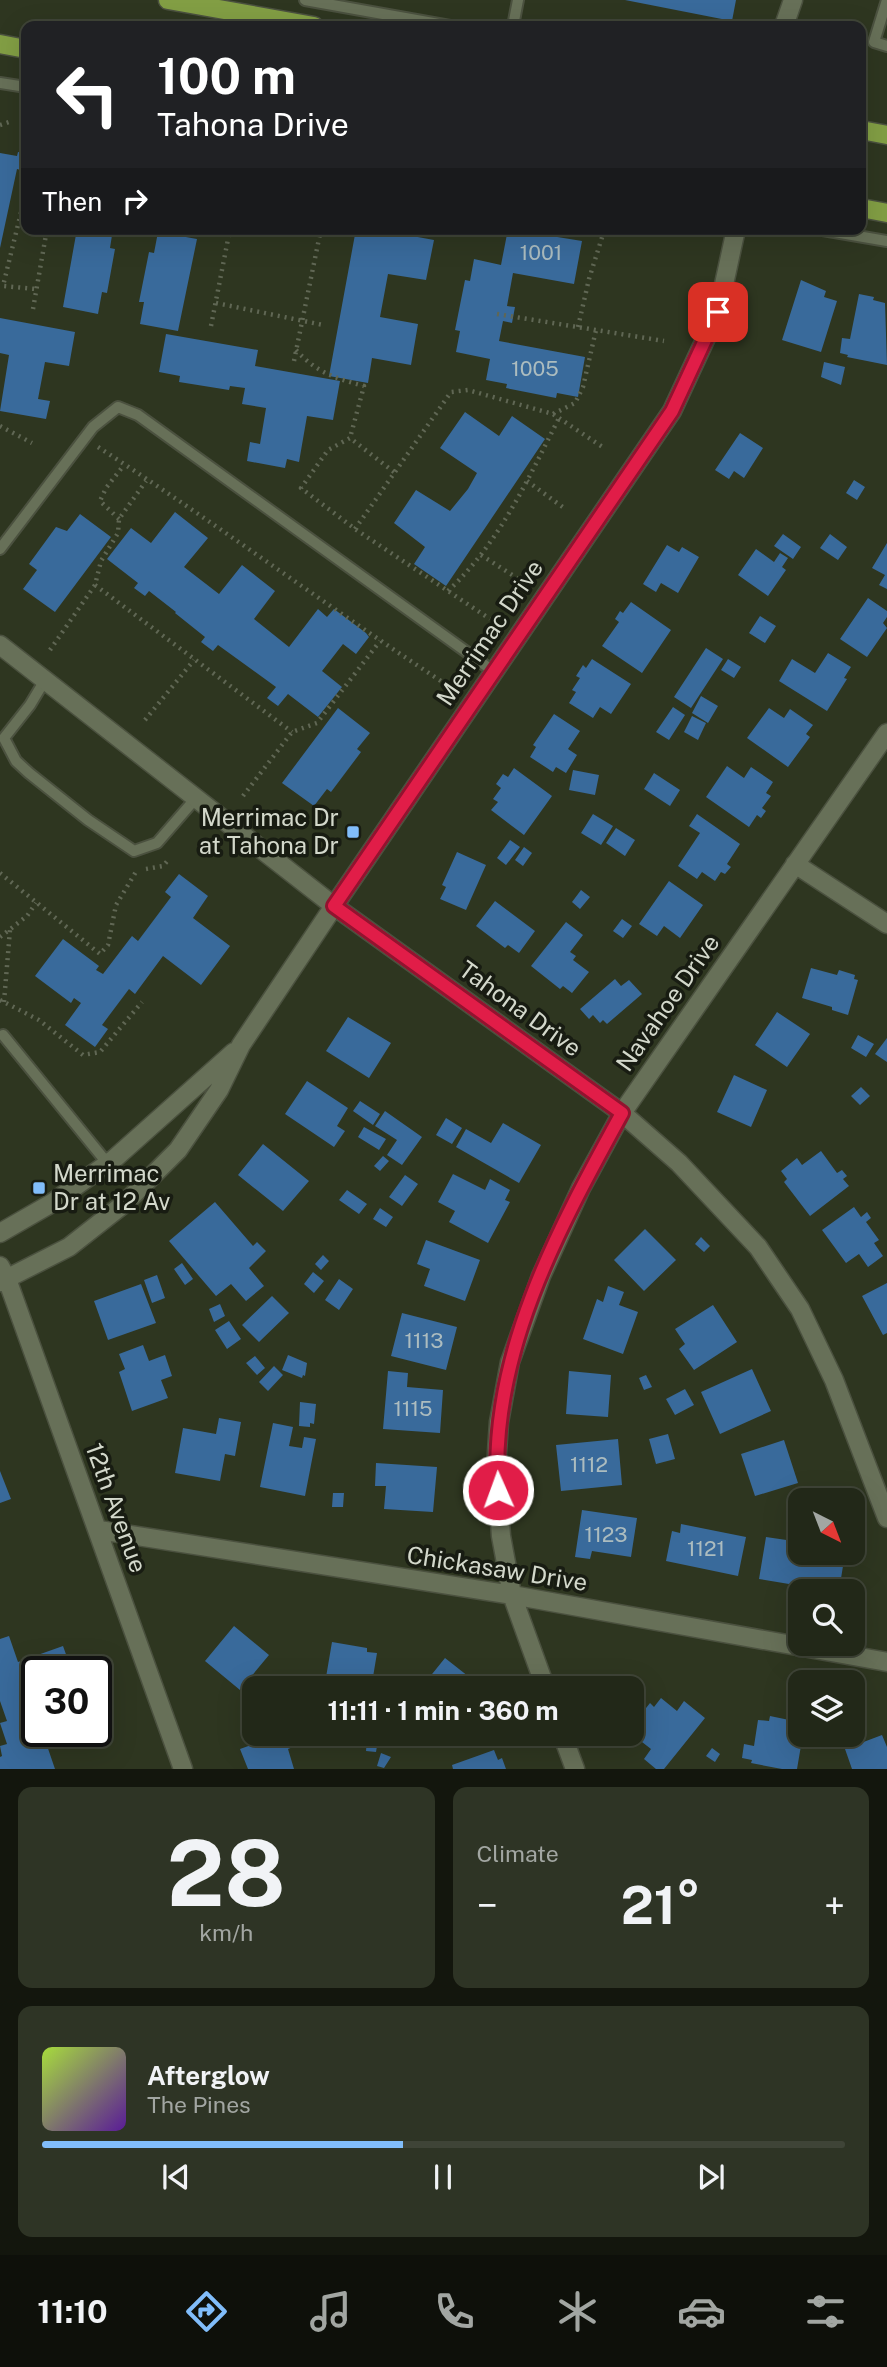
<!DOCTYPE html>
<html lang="en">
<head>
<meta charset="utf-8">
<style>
  :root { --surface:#222818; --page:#2e3425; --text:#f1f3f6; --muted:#a2a6a2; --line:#3f4437; --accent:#81bdfa }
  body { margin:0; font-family:"Public Sans",sans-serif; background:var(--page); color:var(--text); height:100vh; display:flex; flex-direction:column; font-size:26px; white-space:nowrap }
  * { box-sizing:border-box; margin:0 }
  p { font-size:23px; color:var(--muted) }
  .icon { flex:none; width:38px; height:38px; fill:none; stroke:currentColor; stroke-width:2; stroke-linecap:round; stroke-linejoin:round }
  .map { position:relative; height:1769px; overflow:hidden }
  .sheet { display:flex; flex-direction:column; gap:18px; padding:18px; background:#13160d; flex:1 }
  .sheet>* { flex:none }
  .hud { position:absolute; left:21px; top:21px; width:845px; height:214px; border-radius:14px; box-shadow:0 7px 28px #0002,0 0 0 2px var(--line); background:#202124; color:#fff; overflow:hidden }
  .needle { width:46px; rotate:138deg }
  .fabs { position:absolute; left:788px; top:1488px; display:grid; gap:14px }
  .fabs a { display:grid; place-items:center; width:77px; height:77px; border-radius:14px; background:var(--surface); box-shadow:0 7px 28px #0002,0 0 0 2px var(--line); font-size:35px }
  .speed { position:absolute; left:21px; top:1656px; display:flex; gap:14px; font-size:35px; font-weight:700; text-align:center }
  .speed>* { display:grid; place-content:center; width:91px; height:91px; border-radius:50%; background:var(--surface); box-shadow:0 7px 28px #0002,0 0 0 2px var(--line); line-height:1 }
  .speed .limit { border:4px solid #111; border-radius:10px; background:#fff; color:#111 }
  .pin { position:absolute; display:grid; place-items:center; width:60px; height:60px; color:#fff; margin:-30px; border-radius:14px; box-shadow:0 4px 10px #0006 }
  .me { position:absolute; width:77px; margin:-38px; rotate:358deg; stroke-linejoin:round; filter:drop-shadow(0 0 5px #0008) }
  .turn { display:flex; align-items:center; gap:24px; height:147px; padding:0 21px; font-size:32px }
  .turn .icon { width:91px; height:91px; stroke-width:2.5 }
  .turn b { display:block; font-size:49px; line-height:60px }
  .then { display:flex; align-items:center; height:66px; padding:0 21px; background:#0003; gap:14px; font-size:26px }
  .big { font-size:52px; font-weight:700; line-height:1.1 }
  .sheet .widget { flex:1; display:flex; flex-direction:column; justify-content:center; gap:10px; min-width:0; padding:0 24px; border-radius:14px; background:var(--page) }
  .sheet .dial { align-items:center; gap:0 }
  .dial b { font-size:91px; line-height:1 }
  .song { display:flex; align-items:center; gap:21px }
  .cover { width:84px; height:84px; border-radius:10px; background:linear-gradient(135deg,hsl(80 70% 55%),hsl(270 70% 35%)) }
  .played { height:7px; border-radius:4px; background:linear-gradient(90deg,var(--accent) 45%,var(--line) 45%) }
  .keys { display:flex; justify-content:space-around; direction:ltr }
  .heat { display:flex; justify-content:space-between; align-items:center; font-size:38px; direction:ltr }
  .sheet .tiles { flex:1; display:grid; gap:18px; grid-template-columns:1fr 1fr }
  .widget:last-child { grid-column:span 2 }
  .trip { position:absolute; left:242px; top:1676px; width:402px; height:70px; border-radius:14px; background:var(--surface); box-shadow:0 7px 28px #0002,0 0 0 2px var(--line); font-weight:700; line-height:70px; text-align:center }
  .tab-bar { display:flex; height:112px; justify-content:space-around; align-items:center; background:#0e100a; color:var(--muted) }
  .tab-bar .icon { width:49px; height:49px }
  .tab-bar .selected { color:var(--accent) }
  .tab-bar b { font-size:32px; color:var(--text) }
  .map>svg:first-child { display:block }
  .building { fill:#396a9b }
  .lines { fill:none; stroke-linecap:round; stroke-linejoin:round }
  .lane-casing { stroke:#4b513f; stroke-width:14 }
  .street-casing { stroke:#4b513f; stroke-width:21 }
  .primary-casing { stroke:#4b513f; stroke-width:21 }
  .path { stroke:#606754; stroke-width:4.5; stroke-dasharray:2 5; stroke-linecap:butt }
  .lane { stroke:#677058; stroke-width:10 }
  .street { stroke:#677058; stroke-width:18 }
  .primary { stroke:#829e44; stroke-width:18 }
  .route-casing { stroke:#92132f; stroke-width:18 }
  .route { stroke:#e11d48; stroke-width:12 }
  .poi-dot { fill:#81bdfa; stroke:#181c12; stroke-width:2.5 }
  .labels { text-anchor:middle; stroke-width:7; stroke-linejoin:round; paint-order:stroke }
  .number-label { font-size:21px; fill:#acbcbf }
  .street-label { font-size:24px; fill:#d3d8cb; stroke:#181c12 }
  .poi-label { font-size:24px; fill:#d3d8cb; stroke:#181c12; text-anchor:end }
</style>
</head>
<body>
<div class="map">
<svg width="887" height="1769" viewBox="0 0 887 1769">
  <rect width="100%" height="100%" fill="#2e3620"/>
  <path class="building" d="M625 0H736L732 21Z
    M18 152 26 153 24 171 17 169 0 248V153L17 156Z
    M77 229H113L110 248 115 249 107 293 102 292 98 314 63 307Z
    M356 229H397L396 233 434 240 426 280 388 274 380 317 418 324 411 365 372 358 368 383 329 376Z
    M508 229 582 241 574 284 513 273 507 306 515 307 512 323 503 321 499 341 585 357 578 397 557 393 556 398 506 388 507 384 486 380 490 359 456 352 460 331 455 330 465 280 470 281 474 259 501 265Z
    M158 232 197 239 178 331 140 324 144 302H139L149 252 154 253Z
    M801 280 826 291 824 297 837 301 821 352 782 340Z
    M859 294 874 297 873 300 885 303 887 365 847 357 848 355 840 353 842 338 850 339Z
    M0 318 75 332 69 366 45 362 38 399 50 401 46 419 0 411 9 355 0 353Z
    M166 334 258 350 255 366 340 381 333 420 307 416 299 462 287 459 285 468 247 461 250 442 260 444 266 408 242 404 245 388 230 386 229 390 179 382 180 376 159 372Z
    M824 362 845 367 841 385 821 377Z
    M465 412 499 436 512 416 545 439 446 586 414 564 425 547 394 523 416 490 450 511 468 489 477 473 440 448Z
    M740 433 763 448 744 478 734 471 729 479 715 470Z
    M854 480 865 487 857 500 846 493Z
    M175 512 208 538 184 567 219 594 242 565 275 591 254 619 289 647 318 609 327 617 334 609 366 633 369 637 356 654 343 644 322 671 342 687 318 717 288 694 278 706 267 698 276 687 218 645 213 651 201 642 205 637 175 613 176 612 149 591 145 596 134 588 138 583 107 559 131 528 151 543Z
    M80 514 111 537 55 612 23 589 37 570 29 564 56 527 67 531Z
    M783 534 801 547 793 559 774 546Z
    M830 534 847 547 838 560 820 548Z
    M887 543V589L879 585 885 575 872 568Z
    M667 545 679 552 682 547 699 557 678 593 661 583 656 592 643 584Z
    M756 549 774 562 780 553 788 558 782 567 786 570 768 596 738 575Z
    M868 598 887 611V617L883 623 887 628 867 657 840 639Z
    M631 602 671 630 642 673 602 646 619 622 615 619 620 611 623 613Z
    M760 616 776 626 765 643 749 633Z
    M706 648 723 659 691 708 674 697Z
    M828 653 851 667 844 678 847 679 827 711 779 681 792 659 815 673Z
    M592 659 631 684 611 714 600 707 593 718 569 703 576 692 572 690 580 678 576 676 583 665 586 668Z
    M728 659 741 667 734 678 721 670Z
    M701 696 718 706 708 723 692 713Z
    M673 707 685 715 669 740 656 732Z
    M338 708 370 733 357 749 361 752 331 792 327 789 314 806 282 783Z
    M769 708 784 718 790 709 813 725 806 734 810 737 788 767 747 738Z
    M554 714 580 731 568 749 577 755 566 773 556 767 553 772 530 757 536 747 533 745Z
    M692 716 706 723 698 740 684 732Z
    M727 766 744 778 751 767 773 782 766 793 771 796 762 808 766 811 761 818 757 815 749 827 706 797Z
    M514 768 552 796 524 835 491 810 498 802 493 799 501 788 496 784 503 774 508 777Z
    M573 770 599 775 595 795 569 790Z
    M654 773 680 790 670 806 644 789Z
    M593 814 613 826 601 845 581 833Z
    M697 814 740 844 727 864 731 867 725 874 721 872 715 881 702 872 697 879 678 866 700 833 689 826Z
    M616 828 635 840 625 856 606 843Z
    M510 840 520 847 506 865 497 858Z
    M524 847 532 853 523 866 515 860Z
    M457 852 486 865 466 910 440 899 446 887 442 885Z
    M179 874 208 896 193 918 230 946 201 985 163 956 135 994 129 989 102 1025 108 1029 95 1047 65 1025 81 1003 74 998 71 1003 35 976 63 939 99 966 96 970 103 974 132 936 138 941 171 897 165 892Z
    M669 881 703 905 680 938 664 926 657 936 639 924Z
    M581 890 590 897 580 909 572 902Z
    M495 901 535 931 519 953 508 945 505 948 476 926Z
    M622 919 632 926 623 938 613 931Z
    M566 922 583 935 570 952 576 956 573 960 589 972 572 993 563 986 560 989 531 966Z
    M811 968 837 975 839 970 855 975 854 979 858 980 848 1015 832 1010V1007L802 998Z
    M615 979 621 986 629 980 642 994 607 1024 603 1020 600 1023 593 1015 589 1019 580 1009Z
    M777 1012 810 1034 787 1067 755 1045Z
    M348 1017 391 1043 369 1078 326 1051Z
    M858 1035 874 1044 866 1057 851 1048Z
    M887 1038V1062L875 1054Z
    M734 1075 767 1090 751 1127 717 1112Z
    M307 1081 348 1108 337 1126 345 1131 334 1147 285 1114Z
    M861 1087 870 1096 860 1105 851 1096Z
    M360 1101 380 1114 373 1125 353 1111Z
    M385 1111 422 1137 402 1165 387 1155 397 1140 375 1126Z
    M446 1118 462 1128 452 1144 436 1135Z
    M503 1123 541 1145 519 1183 456 1147 466 1129 491 1143Z
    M364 1127 386 1139 379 1150 358 1137Z
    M263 1144 309 1181 283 1211 238 1175Z
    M821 1151 837 1173 842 1170 847 1176 843 1179 849 1186 810 1216 784 1182 787 1179 781 1171 797 1158 802 1165Z
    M383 1156 389 1161 380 1171 374 1166Z
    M453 1174 485 1190 490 1179 510 1190 505 1200 510 1202 488 1243 449 1222 455 1211 438 1202Z
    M405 1175 418 1184 402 1206 389 1197Z
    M347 1190 367 1204 359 1214 339 1200Z
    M215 1202 253 1246 257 1242 266 1251 249 1268 264 1286 246 1301 231 1284 216 1296 169 1241Z
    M854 1207 861 1217 867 1212 871 1218 866 1222 879 1240 874 1243 883 1256 868 1267 859 1254 846 1263 822 1230Z
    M380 1208 393 1217 386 1227 373 1219Z
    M645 1229 676 1260 644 1291 614 1260Z
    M701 1237 710 1246 704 1252 695 1244Z
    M426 1240 480 1260 465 1301 424 1286 430 1269 417 1264Z
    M323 1255 329 1261 321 1270 315 1264Z
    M182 1263 193 1279 185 1285 174 1269Z
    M313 1272 324 1281 314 1293 304 1284Z
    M157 1275 165 1298 152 1303 144 1280Z
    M339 1279 353 1289 339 1310 325 1300Z
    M887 1283V1333L883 1335 862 1296Z
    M141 1284 156 1323 108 1340 94 1301Z
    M608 1286 624 1292 619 1305 638 1312 623 1354 583 1339 597 1299 603 1302Z
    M272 1296 289 1313 259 1342 242 1325Z
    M220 1304 225 1316 214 1322 209 1309Z
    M713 1305 737 1342 694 1370 679 1349 685 1344 675 1329Z
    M402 1313 457 1327 446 1370 391 1356Z
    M229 1321 241 1339 227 1349 215 1330Z
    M143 1345 149 1361 165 1355 172 1376 161 1380 168 1398 132 1411 119 1372 125 1369 119 1354Z
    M288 1355 307 1363 305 1376 303 1375 302 1378 282 1370Z
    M255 1356 265 1368 257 1375 246 1363Z
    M274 1366 283 1375 268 1391 259 1382Z
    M752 1369 771 1411 720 1434 701 1392Z
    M388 1371 408 1373 407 1387 443 1390 440 1433 383 1429Z
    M569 1371 611 1375 608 1417 566 1414Z
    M646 1375 652 1387 644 1390 639 1378Z
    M685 1389 694 1405 675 1415 666 1399Z
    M300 1402 316 1404 314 1424 310 1423V1427L299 1426Z
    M219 1418 241 1422 235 1456 225 1454 220 1481 175 1473 183 1428 216 1434Z
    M273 1423 293 1427 289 1446 302 1448 304 1437 316 1439 305 1496 260 1487Z
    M668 1434 675 1459 656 1464 649 1439Z
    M618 1439 622 1485 561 1491 556 1445Z
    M784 1440 798 1483 755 1496 741 1454Z
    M376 1463 437 1467 433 1512 384 1509 386 1486H375Z
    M0 1471 11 1499 0 1503Z
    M333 1493H344L343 1507H332Z
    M582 1510 637 1518 631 1557 592 1551 590 1559 575 1557Z
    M681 1524 746 1537 738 1576 666 1561 672 1531 680 1533Z
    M766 1537 800 1542V1552H825L824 1563 843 1566 839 1591H812L813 1588 759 1579Z
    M234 1626 269 1655 240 1690 205 1661Z
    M9 1636 18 1662 63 1646 72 1671H37V1707L34 1708 37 1716V1731H42L55 1769H0V1757L2 1756 0 1746 7 1744 0 1723 7 1721 0 1701V1639Z
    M332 1642 367 1648V1652L377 1653 371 1689H324Z
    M445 1658 473 1680 471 1682 478 1689H420Z
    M661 1698 677 1711 684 1701 705 1718 664 1769H656L644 1759 651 1749 633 1735 639 1726 635 1722 650 1703 654 1707Z
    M770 1716 794 1721 793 1726 800 1727V1734H803L797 1769H782L751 1763 752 1760 742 1758 744 1744 754 1746 758 1720 769 1721Z
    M282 1734H295L298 1745 288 1749 294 1769H248L240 1749Z
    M882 1735 887 1747V1769H852L845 1749Z
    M367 1739 378 1740 376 1752 366 1751Z
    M712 1748 720 1754 715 1762 706 1756Z
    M494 1750 498 1760 502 1758 506 1769H453L452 1765Z
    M381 1753 391 1757 384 1768 377 1766Z"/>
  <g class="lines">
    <g class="lane-casing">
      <path id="lane" d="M305 0 450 26
        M887 0 874 42 887 46
        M513 26 518 0
        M0 83 26 87
        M817 229 887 241
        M0 549 93 427 118 407 138 415 493 671
        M45 680 30 705 4 738 16 761 29 773 88 820 134 851 157 843 196 798
        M3 1035 108 1164"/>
    </g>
    <g class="street-casing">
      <path id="street" d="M784 26 793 0
        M0 645 334 906 622 1113 679 1163 758 1247 800 1309 834 1380 887 1518
        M795 864 887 924
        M0 1233 52 1203 114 1159 234 1052
        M0 1266 7 1279 183 1769
        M0 1282 69 1247 125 1203 178 1150 219 1090 241 1045 334 906 672 411 718 312 736 229
        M99 1530 512 1595 887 1662
        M546 1689 512 1595 501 1536 496 1467 499 1422 510 1362 541 1276 581 1188 622 1113 887 733
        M562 1734 575 1769"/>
    </g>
    <g class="primary-casing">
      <path id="primary" d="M168 0 314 26
        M0 44 26 49
        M861 130 887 135
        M861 208 887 213"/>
    </g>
    <path class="path" d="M0 125 9 122
      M26 192 3 286 36 289
      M216 303 323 325
      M33 309 47 229
      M497 314 664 341
      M211 326 230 229
      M578 327 589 279 604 231
      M296 350C317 373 335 378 364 386L350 438
      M294 361 321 229
      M553 414 575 403 583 387 596 330
      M0 426 32 443
      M98 447C216 523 329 608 447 685
      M394 472 350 438 328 450 301 488 355 529 490 619
      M527 481 564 508
      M119 519 100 501 106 488 124 465
      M355 529 451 392 468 390 553 414 604 448
      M481 555 517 578
      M95 585 292 732
      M448 591C500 542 527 481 559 418
      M50 650 95 585 101 561 118 533 119 519 146 481
      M145 720 194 660
      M243 796 292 732 317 723 380 641
      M146 869 163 866 169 859
      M0 873 100 954 108 945 116 905 137 870
      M0 937 27 916 36 903
      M0 1000 39 1020 83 1055 100 1052 142 1002
      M4 1002 10 930"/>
    <use href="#lane" class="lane"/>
    <use href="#street" class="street"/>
    <use href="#primary" class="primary"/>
  </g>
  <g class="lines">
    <g class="route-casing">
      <path id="route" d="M498 1490C489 1354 559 1228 622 1113L334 906 672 411 718 312"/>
    </g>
    <use href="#route" class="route"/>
  </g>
  <g class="poi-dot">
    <rect x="346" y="825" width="14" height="14" rx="3.5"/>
    <rect x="32" y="1181" width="14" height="14" rx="3.5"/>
  </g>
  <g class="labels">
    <g class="number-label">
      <text x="541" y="260">1001</text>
      <text x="535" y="376">1005</text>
      <text x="424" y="1348">1113</text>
      <text x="413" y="1416">1115</text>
      <text x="589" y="1472">1112</text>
      <text x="606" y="1542">1123</text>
      <text x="706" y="1556">1121</text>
    </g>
    <g class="street-label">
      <text transform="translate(490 633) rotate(-56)" y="8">Merrimac Drive</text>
      <text transform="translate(668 1003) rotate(-55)" y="8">Navahoe Drive</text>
      <text transform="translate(520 1009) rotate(36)" y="8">Tahona Drive</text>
      <text transform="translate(116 1508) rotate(70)" y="8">12th Avenue</text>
      <text transform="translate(497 1569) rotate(9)" y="8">Chickasaw Drive</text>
    </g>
    <g class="poi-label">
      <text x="339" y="826">Merrimac Dr<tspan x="339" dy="28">at Tahona Dr</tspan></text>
      <text x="53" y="1182" text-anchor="start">Merrimac<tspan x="53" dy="28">Dr at 12 Av</tspan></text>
    </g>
  </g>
</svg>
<div class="fabs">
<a><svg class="needle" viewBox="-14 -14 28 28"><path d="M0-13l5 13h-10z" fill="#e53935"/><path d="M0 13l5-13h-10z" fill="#a2a6a2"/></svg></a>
<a><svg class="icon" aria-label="search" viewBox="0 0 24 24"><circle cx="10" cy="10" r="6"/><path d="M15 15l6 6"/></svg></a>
<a><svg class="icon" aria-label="layers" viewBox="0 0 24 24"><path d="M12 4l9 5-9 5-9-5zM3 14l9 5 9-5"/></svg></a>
</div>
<div class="speed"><div class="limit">30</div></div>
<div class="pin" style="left:718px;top:312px;background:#d93025"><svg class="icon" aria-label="arrive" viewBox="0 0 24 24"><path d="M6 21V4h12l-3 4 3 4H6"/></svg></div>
<svg class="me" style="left:498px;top:1490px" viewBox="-20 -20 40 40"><circle r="17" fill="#e11d48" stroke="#fff" stroke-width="3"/><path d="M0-11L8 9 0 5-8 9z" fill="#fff"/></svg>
<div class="trip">11:11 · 1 min · 360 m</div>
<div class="hud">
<div class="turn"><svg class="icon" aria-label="left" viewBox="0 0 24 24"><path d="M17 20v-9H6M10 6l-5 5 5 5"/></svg><div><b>100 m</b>Tahona Drive</div></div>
<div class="then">Then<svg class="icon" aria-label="right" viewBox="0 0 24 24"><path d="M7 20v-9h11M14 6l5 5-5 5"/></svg></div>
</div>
</div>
<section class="sheet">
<div class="tiles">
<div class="widget dial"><b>28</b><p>km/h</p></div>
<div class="widget"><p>Climate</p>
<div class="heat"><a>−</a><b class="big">21°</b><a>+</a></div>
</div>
<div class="widget">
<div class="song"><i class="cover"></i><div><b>Afterglow</b><p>The Pines</p></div></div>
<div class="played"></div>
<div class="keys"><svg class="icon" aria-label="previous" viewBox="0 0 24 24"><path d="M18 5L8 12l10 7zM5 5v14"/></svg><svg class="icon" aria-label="pause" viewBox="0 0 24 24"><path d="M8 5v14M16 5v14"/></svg><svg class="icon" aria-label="next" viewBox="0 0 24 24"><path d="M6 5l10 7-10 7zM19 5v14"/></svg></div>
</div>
</div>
</section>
<nav class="tab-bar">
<b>11:10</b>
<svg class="icon selected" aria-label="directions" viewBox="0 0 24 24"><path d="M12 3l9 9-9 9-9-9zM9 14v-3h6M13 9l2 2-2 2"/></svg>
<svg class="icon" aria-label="music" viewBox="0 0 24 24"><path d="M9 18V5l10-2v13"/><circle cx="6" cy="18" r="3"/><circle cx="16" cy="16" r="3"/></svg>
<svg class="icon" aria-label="phone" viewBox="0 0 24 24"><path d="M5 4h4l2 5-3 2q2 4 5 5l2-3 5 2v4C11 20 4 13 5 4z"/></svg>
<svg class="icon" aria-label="climate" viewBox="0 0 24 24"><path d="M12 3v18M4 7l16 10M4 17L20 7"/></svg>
<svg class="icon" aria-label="car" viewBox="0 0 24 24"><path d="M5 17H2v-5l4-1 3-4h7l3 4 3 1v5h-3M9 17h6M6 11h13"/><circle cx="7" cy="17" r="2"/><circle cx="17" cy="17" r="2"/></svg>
<svg class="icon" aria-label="filters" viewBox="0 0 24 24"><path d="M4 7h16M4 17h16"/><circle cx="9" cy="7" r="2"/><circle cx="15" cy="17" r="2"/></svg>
</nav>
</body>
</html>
